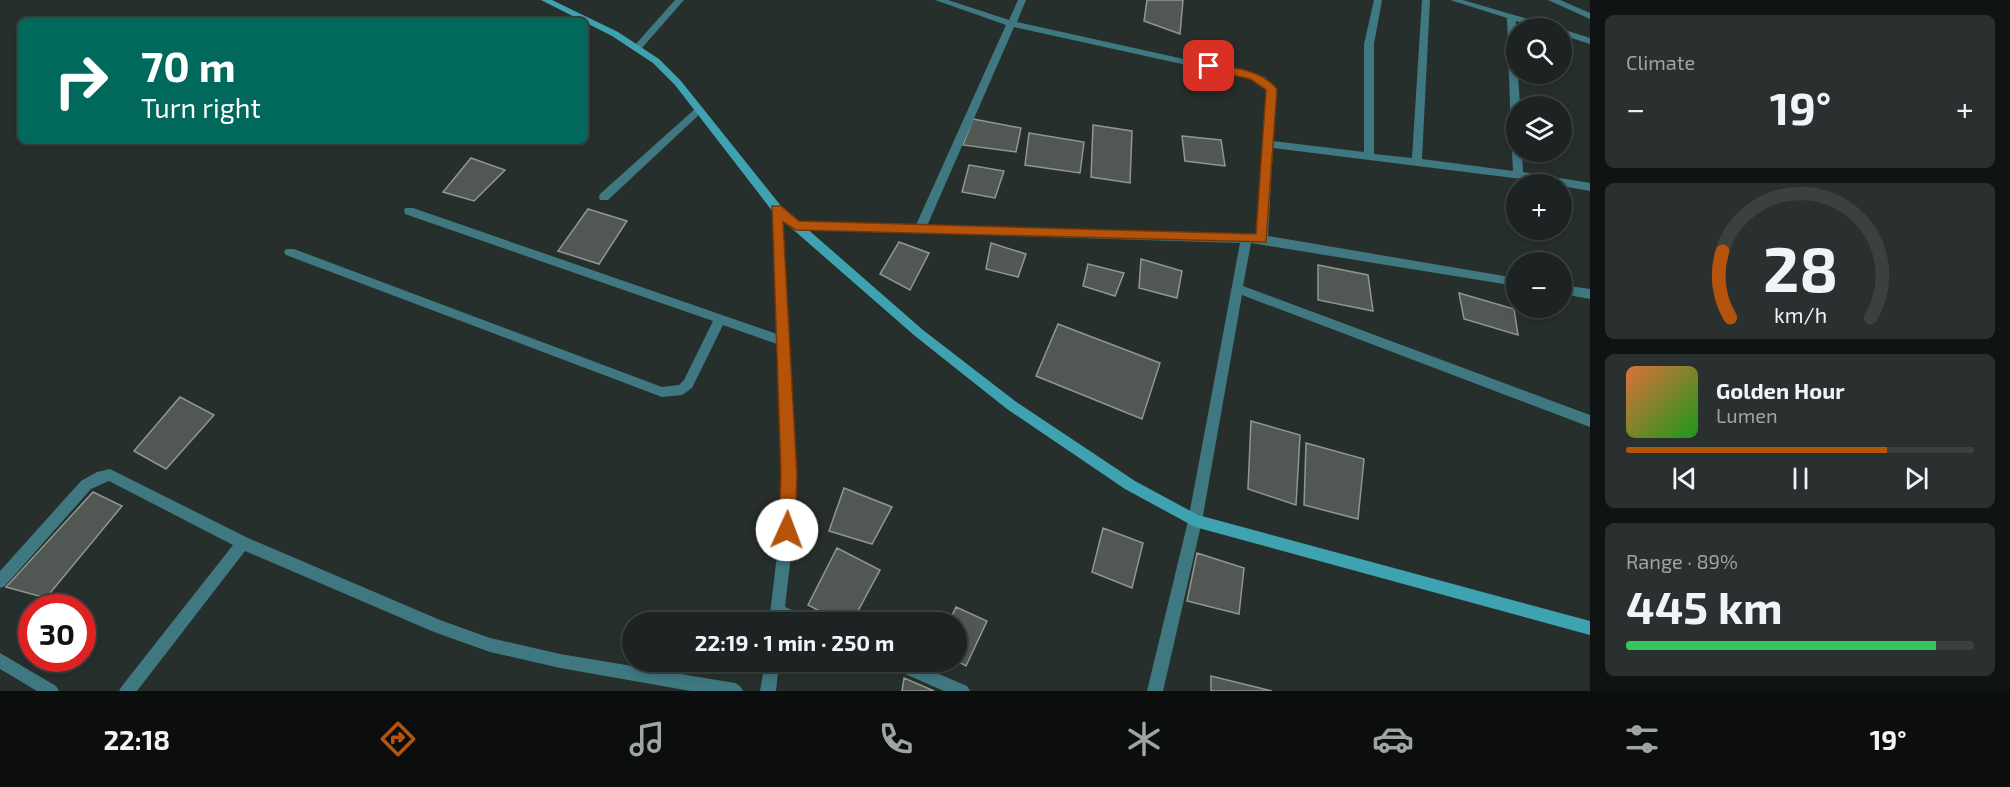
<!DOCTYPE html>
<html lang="en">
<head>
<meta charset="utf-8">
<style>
  :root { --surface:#1d2322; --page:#2a2f2f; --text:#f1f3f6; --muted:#a0a4a5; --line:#3b4040; --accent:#b45309 }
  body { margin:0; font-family:"Exo 2",sans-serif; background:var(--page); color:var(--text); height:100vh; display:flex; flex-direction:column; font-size:22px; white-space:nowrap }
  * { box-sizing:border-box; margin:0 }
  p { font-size:20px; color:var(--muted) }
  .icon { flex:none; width:33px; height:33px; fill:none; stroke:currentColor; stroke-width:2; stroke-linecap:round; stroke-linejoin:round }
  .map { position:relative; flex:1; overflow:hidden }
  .drawer { display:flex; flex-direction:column; gap:15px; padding:15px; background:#101313; width:420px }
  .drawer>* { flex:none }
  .top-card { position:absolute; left:18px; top:18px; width:570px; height:126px; border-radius:9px; box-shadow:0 3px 9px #0003,0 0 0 2px var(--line); background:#00695c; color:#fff; overflow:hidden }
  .controls { position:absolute; left:1506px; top:18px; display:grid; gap:12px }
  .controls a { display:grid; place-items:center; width:66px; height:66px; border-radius:50%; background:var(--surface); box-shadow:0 3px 9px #0003,0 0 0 2px var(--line); font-size:30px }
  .speed { position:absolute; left:18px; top:594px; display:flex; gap:12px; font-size:30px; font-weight:700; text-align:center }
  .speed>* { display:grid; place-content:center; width:78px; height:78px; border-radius:50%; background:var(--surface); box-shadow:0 3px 9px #0003,0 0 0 2px var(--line); line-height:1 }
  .speed .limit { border:9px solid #d22; background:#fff; color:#111 }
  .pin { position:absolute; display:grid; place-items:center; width:51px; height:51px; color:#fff; margin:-26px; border-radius:12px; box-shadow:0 3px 9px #0006 }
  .me { position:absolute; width:66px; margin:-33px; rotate:2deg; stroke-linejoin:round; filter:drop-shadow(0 0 4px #0008) }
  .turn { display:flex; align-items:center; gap:21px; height:126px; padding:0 24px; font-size:27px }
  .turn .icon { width:78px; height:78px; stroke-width:2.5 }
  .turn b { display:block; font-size:42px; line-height:51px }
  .big { font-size:45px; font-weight:700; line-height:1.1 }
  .drawer .card { flex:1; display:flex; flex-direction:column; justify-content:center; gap:9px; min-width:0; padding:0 21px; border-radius:9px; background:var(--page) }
  .drawer .dial { align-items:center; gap:0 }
  .dial svg { height:156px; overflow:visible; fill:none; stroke:var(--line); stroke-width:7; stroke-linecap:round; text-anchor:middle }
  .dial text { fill:var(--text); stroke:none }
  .song { display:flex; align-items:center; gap:18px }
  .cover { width:72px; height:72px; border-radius:9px; background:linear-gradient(135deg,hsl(20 70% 55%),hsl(120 70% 35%)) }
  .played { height:6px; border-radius:3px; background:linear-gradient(90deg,var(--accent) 75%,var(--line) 75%) }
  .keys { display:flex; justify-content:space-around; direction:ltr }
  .heat { display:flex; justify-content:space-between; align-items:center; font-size:33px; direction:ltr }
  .charge { height:9px; border-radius:4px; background:linear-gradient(90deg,#34c759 89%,var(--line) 0) }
  .trip { position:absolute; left:622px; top:612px; width:345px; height:60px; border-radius:30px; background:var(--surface); box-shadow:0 3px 9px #0003,0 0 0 2px var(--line); font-weight:700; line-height:60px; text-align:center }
  .tabs { display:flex; height:96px; justify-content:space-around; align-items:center; background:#0c0e0e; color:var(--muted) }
  .tabs .icon { width:42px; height:42px }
  .tabs .selected { color:var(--accent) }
  .tabs b { font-size:27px; color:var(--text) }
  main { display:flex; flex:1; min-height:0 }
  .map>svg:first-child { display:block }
  .building { fill:#515752; stroke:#909791; stroke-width:1.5 }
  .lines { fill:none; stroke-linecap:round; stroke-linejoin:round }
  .lane { fill:#3f7881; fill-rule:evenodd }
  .street { fill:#3f7881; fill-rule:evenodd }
  .secondary { fill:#3fa2b1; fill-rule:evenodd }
  .route { fill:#b45309; stroke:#753606; stroke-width:1.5 }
</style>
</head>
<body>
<main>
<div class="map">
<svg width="1590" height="691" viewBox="0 0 1590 691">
  <rect width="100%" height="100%" fill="#272f2d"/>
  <path class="building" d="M1147 0H1183L1180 34 1144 21Z
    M973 119 1021 128 1016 152 963 145Z
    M1093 125 1132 131 1130 183 1091 177Z
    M1029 133 1084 142 1080 173 1025 165Z
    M1182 136 1221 140 1225 166 1185 161Z
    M471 158 505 170 474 201 443 192Z
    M969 165 1004 171 995 198 962 192Z
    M588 209 627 221 599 264 558 251Z
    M899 242 929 253 910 290 880 274Z
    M991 243 1026 254 1018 277 986 269Z
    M1141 259 1182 271 1177 298 1139 288Z
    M1088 264 1124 273 1115 296 1083 286Z
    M1318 265 1368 275 1373 311 1318 300Z
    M1459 293 1514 309 1518 335 1464 319Z
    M1058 324 1160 363 1142 419 1036 376Z
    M180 397 214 415 166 469 134 451Z
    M1251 421 1300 435 1296 505 1248 489Z
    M1306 443 1364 459 1358 519 1304 505Z
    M844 488 892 507 872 544 829 531Z
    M93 492 122 506 46 598 6 587Z
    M1103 528 1143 543 1132 588 1092 572Z
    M837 548 880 570 852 622H840L808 605Z
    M1197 553 1244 568 1239 614 1187 601Z
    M956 607 987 621 966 666 957 661V622H949Z
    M1211 676 1272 691H1211Z
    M904 678 934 691H902Z"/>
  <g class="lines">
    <path class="lane" d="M675 0H684L641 49H635V45Z"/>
    <path class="street" d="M935 0H948L1009 20 1018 0H1026L1017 22 1265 77 1276 89 1273 141 1364 152V44L1374 0H1382L1374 44V154L1412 158 1422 0H1430L1422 159 1513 171 1512 152 1516 149V152H1522L1523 172 1590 183V191L1562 186V184L1273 148 1268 236 1516 278V286L1251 243 1243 286 1590 415V427L1242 295 1202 521 1163 691H1147L1188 521 1240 243 792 229 791 226 792 223 796 222 916 225 1006 25ZM1014 27 1259 81 1266 90 1257 235 927 226Z
      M1450 0H1463L1552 26 1554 28H1541L1516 21V74H1518L1520 106H1516V137L1511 134 1507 18Z
      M1548 0H1560L1590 13V19Z
      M1562 29 1590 38V44L1562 35Z
      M699 107 704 110 702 112 608 200H600L599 197 600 194 696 108Z
      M777 205 782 209 796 475 794 530 785 607 809 617 811 622H769L780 530 782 475 777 344 723 325 692 388 682 395 662 397 286 255 284 252 286 249H294L662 387 679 385 684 380 713 321 405 214 404 211 405 208H413L777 334 772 209Z
      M1562 285 1590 289V299L1562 294Z
      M110 469 248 538 440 620 490 638 560 654 735 683 740 686 743 691H691L560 668 490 652 434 632 245 551 137 691H119L122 686 233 545 109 481 91 489 5 586 0 588V571L81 481 97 472Z
      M0 653 56 686 59 691H37L0 669Z
      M765 662H779L776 691H760Z
      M887 662H911L967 686 970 691H944L889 667Z"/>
    <path class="secondary" d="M541 0H552L618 32 659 59 681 81 781 206 923 330 1015 401 1135 481 1198 515 1590 621V635L1195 527 1125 489 1007 409 915 336 773 212 675 85 653 63 612 36Z"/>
  </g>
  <path class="route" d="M1209 63C1232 68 1261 69 1277 89L1266 242 796 230 783 222 797 475 795 530 793 536 787 538 782 536 779 530 781 475 772 206H781L799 221 1256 234 1266 90 1250 79 1205 69V64Z"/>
</svg>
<div class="controls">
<a><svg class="icon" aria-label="search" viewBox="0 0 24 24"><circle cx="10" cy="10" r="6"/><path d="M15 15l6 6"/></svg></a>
<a><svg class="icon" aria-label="layers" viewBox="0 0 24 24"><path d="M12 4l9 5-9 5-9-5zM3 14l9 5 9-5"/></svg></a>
<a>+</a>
<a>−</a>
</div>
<div class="speed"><div class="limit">30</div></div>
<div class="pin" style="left:1209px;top:66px;background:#d93025"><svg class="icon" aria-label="arrive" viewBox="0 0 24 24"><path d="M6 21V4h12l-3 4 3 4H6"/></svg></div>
<svg class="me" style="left:787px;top:530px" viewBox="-20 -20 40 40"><circle r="19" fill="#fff"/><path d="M0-13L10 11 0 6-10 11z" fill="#b45309"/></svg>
<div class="trip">22:19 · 1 min · 250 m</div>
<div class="top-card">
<div class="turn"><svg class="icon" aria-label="right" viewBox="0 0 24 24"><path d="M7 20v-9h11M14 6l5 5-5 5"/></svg><div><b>70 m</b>Turn right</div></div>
</div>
</div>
<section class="drawer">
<div class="card"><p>Climate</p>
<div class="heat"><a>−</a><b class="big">19°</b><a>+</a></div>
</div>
<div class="card dial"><svg viewBox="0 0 100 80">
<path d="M14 69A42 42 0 1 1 86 69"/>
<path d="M14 69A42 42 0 0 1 10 35" stroke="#b45309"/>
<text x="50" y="56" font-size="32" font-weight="700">28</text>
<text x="50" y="72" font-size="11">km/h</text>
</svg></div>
<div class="card">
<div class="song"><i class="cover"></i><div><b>Golden Hour</b><p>Lumen</p></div></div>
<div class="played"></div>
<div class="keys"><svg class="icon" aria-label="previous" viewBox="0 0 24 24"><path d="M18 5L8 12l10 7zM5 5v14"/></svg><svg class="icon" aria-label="pause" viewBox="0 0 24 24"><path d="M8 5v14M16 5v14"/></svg><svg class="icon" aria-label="next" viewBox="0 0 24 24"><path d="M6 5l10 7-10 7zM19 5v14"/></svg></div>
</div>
<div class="card"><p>Range · 89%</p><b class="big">445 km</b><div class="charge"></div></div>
</section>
</main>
<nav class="tabs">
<b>22:18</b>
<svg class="icon selected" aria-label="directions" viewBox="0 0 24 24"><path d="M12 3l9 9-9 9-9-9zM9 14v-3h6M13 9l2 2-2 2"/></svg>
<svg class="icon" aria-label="music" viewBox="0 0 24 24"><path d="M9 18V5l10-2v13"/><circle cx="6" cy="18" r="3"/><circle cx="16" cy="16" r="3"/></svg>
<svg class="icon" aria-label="phone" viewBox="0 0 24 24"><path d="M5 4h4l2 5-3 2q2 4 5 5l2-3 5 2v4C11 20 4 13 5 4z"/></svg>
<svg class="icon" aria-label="climate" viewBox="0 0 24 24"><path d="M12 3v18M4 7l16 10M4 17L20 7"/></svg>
<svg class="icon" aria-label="car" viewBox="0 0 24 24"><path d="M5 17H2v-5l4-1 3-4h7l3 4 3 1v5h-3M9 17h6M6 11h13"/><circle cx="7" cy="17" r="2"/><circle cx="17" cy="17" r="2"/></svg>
<svg class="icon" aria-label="filters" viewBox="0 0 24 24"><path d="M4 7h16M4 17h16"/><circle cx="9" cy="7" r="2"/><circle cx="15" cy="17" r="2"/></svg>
<b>19°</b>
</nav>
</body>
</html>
